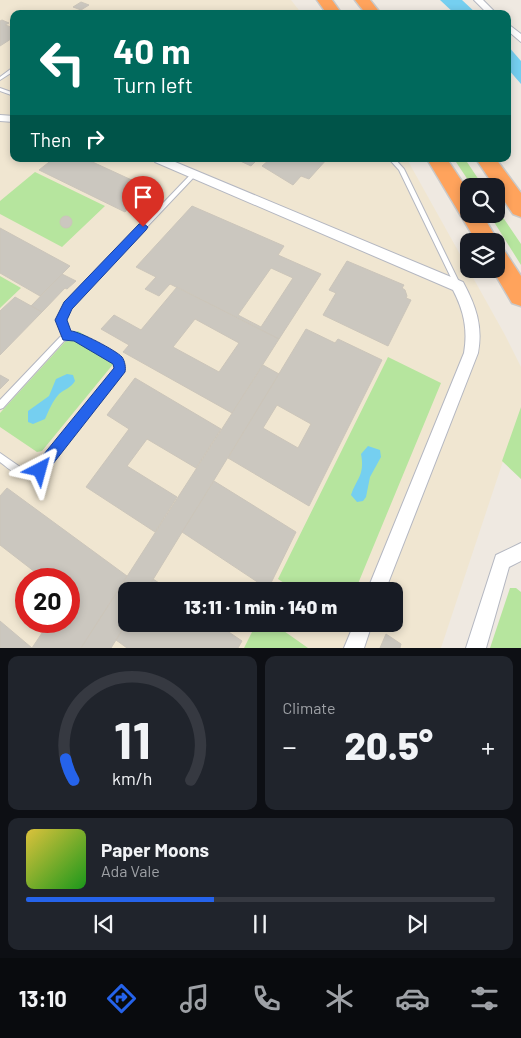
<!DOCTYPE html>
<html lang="en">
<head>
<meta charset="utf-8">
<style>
  :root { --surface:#171b24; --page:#20242c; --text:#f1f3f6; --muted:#9ea1a6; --line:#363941; --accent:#2563eb }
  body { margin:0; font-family:Barlow,sans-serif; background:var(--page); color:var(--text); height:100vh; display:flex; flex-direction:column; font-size:19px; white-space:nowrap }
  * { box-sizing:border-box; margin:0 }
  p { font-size:16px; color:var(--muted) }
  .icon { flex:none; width:28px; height:28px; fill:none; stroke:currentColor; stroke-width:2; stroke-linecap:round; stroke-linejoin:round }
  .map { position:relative; height:648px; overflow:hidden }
  .panel { display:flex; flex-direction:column; gap:8px; padding:8px; background:#0d0f14; flex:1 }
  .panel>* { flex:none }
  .guide { position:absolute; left:10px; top:10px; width:501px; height:152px; border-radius:10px; box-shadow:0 2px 8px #0003; background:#00695c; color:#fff; overflow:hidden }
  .fabs { position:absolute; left:460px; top:178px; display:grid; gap:10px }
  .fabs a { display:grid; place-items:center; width:45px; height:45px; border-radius:10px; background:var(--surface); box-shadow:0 2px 8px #0003; font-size:25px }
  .speed { position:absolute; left:15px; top:568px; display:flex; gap:10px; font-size:25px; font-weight:700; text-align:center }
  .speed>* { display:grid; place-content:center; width:65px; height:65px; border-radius:50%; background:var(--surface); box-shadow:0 2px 8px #0003; line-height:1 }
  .speed .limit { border:8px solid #d22; background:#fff; color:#111 }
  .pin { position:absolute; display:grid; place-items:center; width:42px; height:42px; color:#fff; margin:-51px -21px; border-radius:50% 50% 50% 0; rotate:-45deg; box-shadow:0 0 5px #0007 }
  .pin .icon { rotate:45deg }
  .me { position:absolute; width:55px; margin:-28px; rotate:39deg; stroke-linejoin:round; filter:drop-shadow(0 0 4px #0008) }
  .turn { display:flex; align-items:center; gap:18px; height:105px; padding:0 20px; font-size:22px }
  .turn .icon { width:65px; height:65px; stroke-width:2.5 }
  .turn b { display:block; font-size:35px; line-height:42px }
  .then { display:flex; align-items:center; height:48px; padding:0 20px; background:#0003; gap:10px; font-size:19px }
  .big { font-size:38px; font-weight:800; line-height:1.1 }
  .panel .widget { flex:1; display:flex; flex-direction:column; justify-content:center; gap:8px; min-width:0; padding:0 18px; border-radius:10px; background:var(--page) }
  .panel .dial { align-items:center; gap:0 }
  .dial svg { height:130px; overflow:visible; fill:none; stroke:var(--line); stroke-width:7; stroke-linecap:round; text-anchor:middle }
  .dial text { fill:var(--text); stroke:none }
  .song { display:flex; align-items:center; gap:15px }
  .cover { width:60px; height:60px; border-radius:8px; background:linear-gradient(135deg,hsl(50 70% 55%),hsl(120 70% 35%)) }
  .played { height:5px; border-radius:2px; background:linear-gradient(90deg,var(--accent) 40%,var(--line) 40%) }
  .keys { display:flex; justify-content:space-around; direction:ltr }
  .heat { display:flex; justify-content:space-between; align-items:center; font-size:28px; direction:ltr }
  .panel .tiles { flex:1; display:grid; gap:8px; grid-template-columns:1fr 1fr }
  .widget:last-child { grid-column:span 2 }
  .trip { position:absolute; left:118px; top:582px; width:285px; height:50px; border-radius:10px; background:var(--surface); box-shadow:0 2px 8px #0003; font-weight:800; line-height:50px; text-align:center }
  .menu { display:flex; height:80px; justify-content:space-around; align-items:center; background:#090b0e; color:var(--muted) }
  .menu .icon { width:35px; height:35px }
  .menu .current { color:var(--accent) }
  .menu b { font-size:22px; color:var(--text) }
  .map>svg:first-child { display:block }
  .education { fill:#f0e6d1; fill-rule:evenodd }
  .green { fill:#b6e59e }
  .water { fill:#75cff0 }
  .building { fill:#cbc7bf; stroke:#cbc5ba; fill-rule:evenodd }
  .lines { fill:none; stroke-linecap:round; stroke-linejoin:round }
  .lane-casing { stroke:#b4b7c1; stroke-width:2 }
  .street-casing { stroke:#b4b7c1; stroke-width:2 }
  .highway-casing { stroke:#c9c9c9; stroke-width:3 }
  .lane { fill:#fff; fill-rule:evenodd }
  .street { fill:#fff; fill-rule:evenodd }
  .highway { fill:#ffa35c; fill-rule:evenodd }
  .route { fill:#2563eb; stroke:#184099 }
</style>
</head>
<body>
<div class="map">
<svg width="521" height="648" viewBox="0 0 521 648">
  <rect width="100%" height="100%" fill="#efe9e1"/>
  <path class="education" d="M0 0H291L302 14H14V159H407L408 161 505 335 521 367V407L441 648H0ZM26 579H69V621H26ZM126 591H394V624H126Z"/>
  <path class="green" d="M454 159H465L483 186H472Z
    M35 172 105 206 62 247 0 214V201Z
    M496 207 521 244V265L489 214H496Z
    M0 276 21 288 0 308Z
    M78 331 118 355 119 357 42 451 37 452 0 427V413L73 333Z
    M388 357 441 383 355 591H296L278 579Z
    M521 407V479L502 461Z
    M510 588H516L521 592V648H490Z
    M256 624H274L308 648H244Z"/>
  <path class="water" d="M440 0H462L477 14H455Z
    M508 46 521 61V84L508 69Z
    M67 374 73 375 75 381C71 388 65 389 59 394 52 402 49 410 45 419L33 424 28 422V411L49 396 56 379Z
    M368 446 380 450 381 457 370 477 366 497 363 501 357 502 351 495C357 478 365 475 361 454Z"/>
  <path class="building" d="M81 2 89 5 81 10 73 7Z
    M2 20 9 23 5 25 14 28V37L0 46V21Z
    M53 159H86L149 188 125 212 39 170Z
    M236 159H258L251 166Z
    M266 159H327L309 179 301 176 293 185 262 166 269 160Z
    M192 206 284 246 278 255 321 274 279 339 170 284 159 296 145 289 156 277 136 267ZM271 268 293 278 261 327 238 315Z
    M60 222a6 6 0 1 1 12 0a6 6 0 1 1-12 0Z
    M0 228 70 266 40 296 0 273Z
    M347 261 404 285 402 288 405 290 407 296 406 298 411 300 388 346 323 315 336 293 329 290Z
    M62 274 76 281 67 289 65 288 42 312 31 306Z
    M177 287 279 339 232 413 123 352 129 345 101 329 114 315 141 330ZM195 319 239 343 219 372 173 347Z
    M15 297 42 312 0 355V311Z
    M306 329 335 343 338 339 382 360 309 506 228 458ZM277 405 311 424 298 448 263 428Z
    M263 365 279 374 146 591H126V624L111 648H81Z
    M0 375 9 380 0 389Z
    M135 378 221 429 196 468 147 439 127 466 177 497 155 532 86 487 129 429 107 415Z
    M214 481 296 532 268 589 182 532Z
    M7 488 127 576 81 648H0V621L32 648 50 621H69V579H44L0 545V496Z
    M153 579 171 591H146Z
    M126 624H217L242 641 238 648H127L116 640Z
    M386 634 401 644 400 648H380Z"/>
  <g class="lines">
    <g class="lane-casing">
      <path id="lane" d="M12 68H14V71L0 80V77Z
        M0 88 14 93V96L0 91Z
        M389 159H395L404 169 461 286 460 288H456L399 170Z
        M194 172 196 173V175L70 308 64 320 69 333 77 334 120 358 124 366 122 374 40 475C23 482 13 472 0 462V453L23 469 27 470 34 469 116 371V366L114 362 74 339 64 341 3 408 0 409V400L60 337 63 335 58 320 66 304 192 173Z"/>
    </g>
    <g class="street-casing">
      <path id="street" d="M474 0H483L497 14H488Z
        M508 24 521 34V42L508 31Z
        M0 115 14 116V122L0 121Z
        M154 159H168L463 282C476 306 483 326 478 353L385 591H367L464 353C468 330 464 311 453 290L155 162Z
        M521 543V561L509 567 486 648H466L496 555Z
        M354 624H372L364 648H344Z"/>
    </g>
    <g class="highway-casing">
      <path id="highway" d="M317 0H332L342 14H327Z
        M355 0H370L381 14H366Z
        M427 159H447L469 192V214H482L498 241 496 245V241H476Z
        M476 159H496L521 193V217L513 214Z
        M496 247 504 250 521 276V306L512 303 492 269H496Z"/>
    </g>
    <use href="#lane" class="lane"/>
    <use href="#street" class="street"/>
    <use href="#highway" class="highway"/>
  </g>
  <path class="route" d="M143 223 148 227 146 230 72 309 67 320 71 331C79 331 117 351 122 357 125 361 126 368 125 372L45 474 40 476 35 474 33 470 35 465 114 368 113 364 74 341 63 340 55 320 64 302 139 224Z"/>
</svg>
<div class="fabs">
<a><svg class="icon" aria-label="search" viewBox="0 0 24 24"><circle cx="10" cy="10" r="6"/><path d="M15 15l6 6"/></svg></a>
<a><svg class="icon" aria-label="layers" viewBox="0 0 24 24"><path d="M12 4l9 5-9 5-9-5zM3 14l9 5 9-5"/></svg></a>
</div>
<div class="speed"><div class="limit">20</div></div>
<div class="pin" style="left:143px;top:227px;background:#d93025"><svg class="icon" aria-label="arrive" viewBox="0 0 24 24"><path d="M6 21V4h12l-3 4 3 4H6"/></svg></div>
<svg class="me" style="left:40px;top:470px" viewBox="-20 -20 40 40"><path d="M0-17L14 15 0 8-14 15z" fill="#2563eb" stroke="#fff" stroke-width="4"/></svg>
<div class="trip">13:11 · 1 min · 140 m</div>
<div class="guide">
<div class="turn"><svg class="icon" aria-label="left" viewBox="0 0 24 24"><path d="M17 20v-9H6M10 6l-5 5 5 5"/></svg><div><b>40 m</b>Turn left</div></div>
<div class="then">Then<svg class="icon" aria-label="right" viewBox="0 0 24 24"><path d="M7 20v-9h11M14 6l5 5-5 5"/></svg></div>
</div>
</div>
<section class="panel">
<div class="tiles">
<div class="widget dial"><svg viewBox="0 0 100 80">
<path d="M14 69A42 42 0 1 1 86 69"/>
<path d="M14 69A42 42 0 0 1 9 56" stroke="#2563eb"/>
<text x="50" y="56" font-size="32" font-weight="700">11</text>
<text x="50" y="72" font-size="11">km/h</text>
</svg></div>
<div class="widget"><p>Climate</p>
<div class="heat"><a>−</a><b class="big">20.5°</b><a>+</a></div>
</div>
<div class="widget">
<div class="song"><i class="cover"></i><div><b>Paper Moons</b><p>Ada Vale</p></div></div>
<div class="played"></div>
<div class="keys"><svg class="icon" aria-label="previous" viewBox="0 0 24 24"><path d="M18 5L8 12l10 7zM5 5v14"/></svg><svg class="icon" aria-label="pause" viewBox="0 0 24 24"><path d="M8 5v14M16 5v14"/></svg><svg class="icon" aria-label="next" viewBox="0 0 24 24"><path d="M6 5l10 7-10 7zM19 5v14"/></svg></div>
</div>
</div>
</section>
<nav class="menu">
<b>13:10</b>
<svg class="icon current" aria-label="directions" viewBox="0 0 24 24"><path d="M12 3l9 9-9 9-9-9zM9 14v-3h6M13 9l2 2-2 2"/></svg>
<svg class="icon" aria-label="music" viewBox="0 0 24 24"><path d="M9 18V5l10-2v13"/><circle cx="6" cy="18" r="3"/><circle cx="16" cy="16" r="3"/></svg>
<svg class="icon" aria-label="phone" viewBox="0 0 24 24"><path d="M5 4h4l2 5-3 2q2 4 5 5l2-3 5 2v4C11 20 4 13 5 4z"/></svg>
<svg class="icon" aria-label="climate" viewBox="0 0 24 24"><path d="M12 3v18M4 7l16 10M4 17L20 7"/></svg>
<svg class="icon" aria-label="car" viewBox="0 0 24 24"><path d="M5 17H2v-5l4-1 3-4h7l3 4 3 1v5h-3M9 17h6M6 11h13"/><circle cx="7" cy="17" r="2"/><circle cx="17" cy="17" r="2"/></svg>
<svg class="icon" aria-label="filters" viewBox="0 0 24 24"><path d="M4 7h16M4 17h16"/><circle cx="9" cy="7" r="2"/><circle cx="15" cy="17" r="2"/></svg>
</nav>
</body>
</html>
